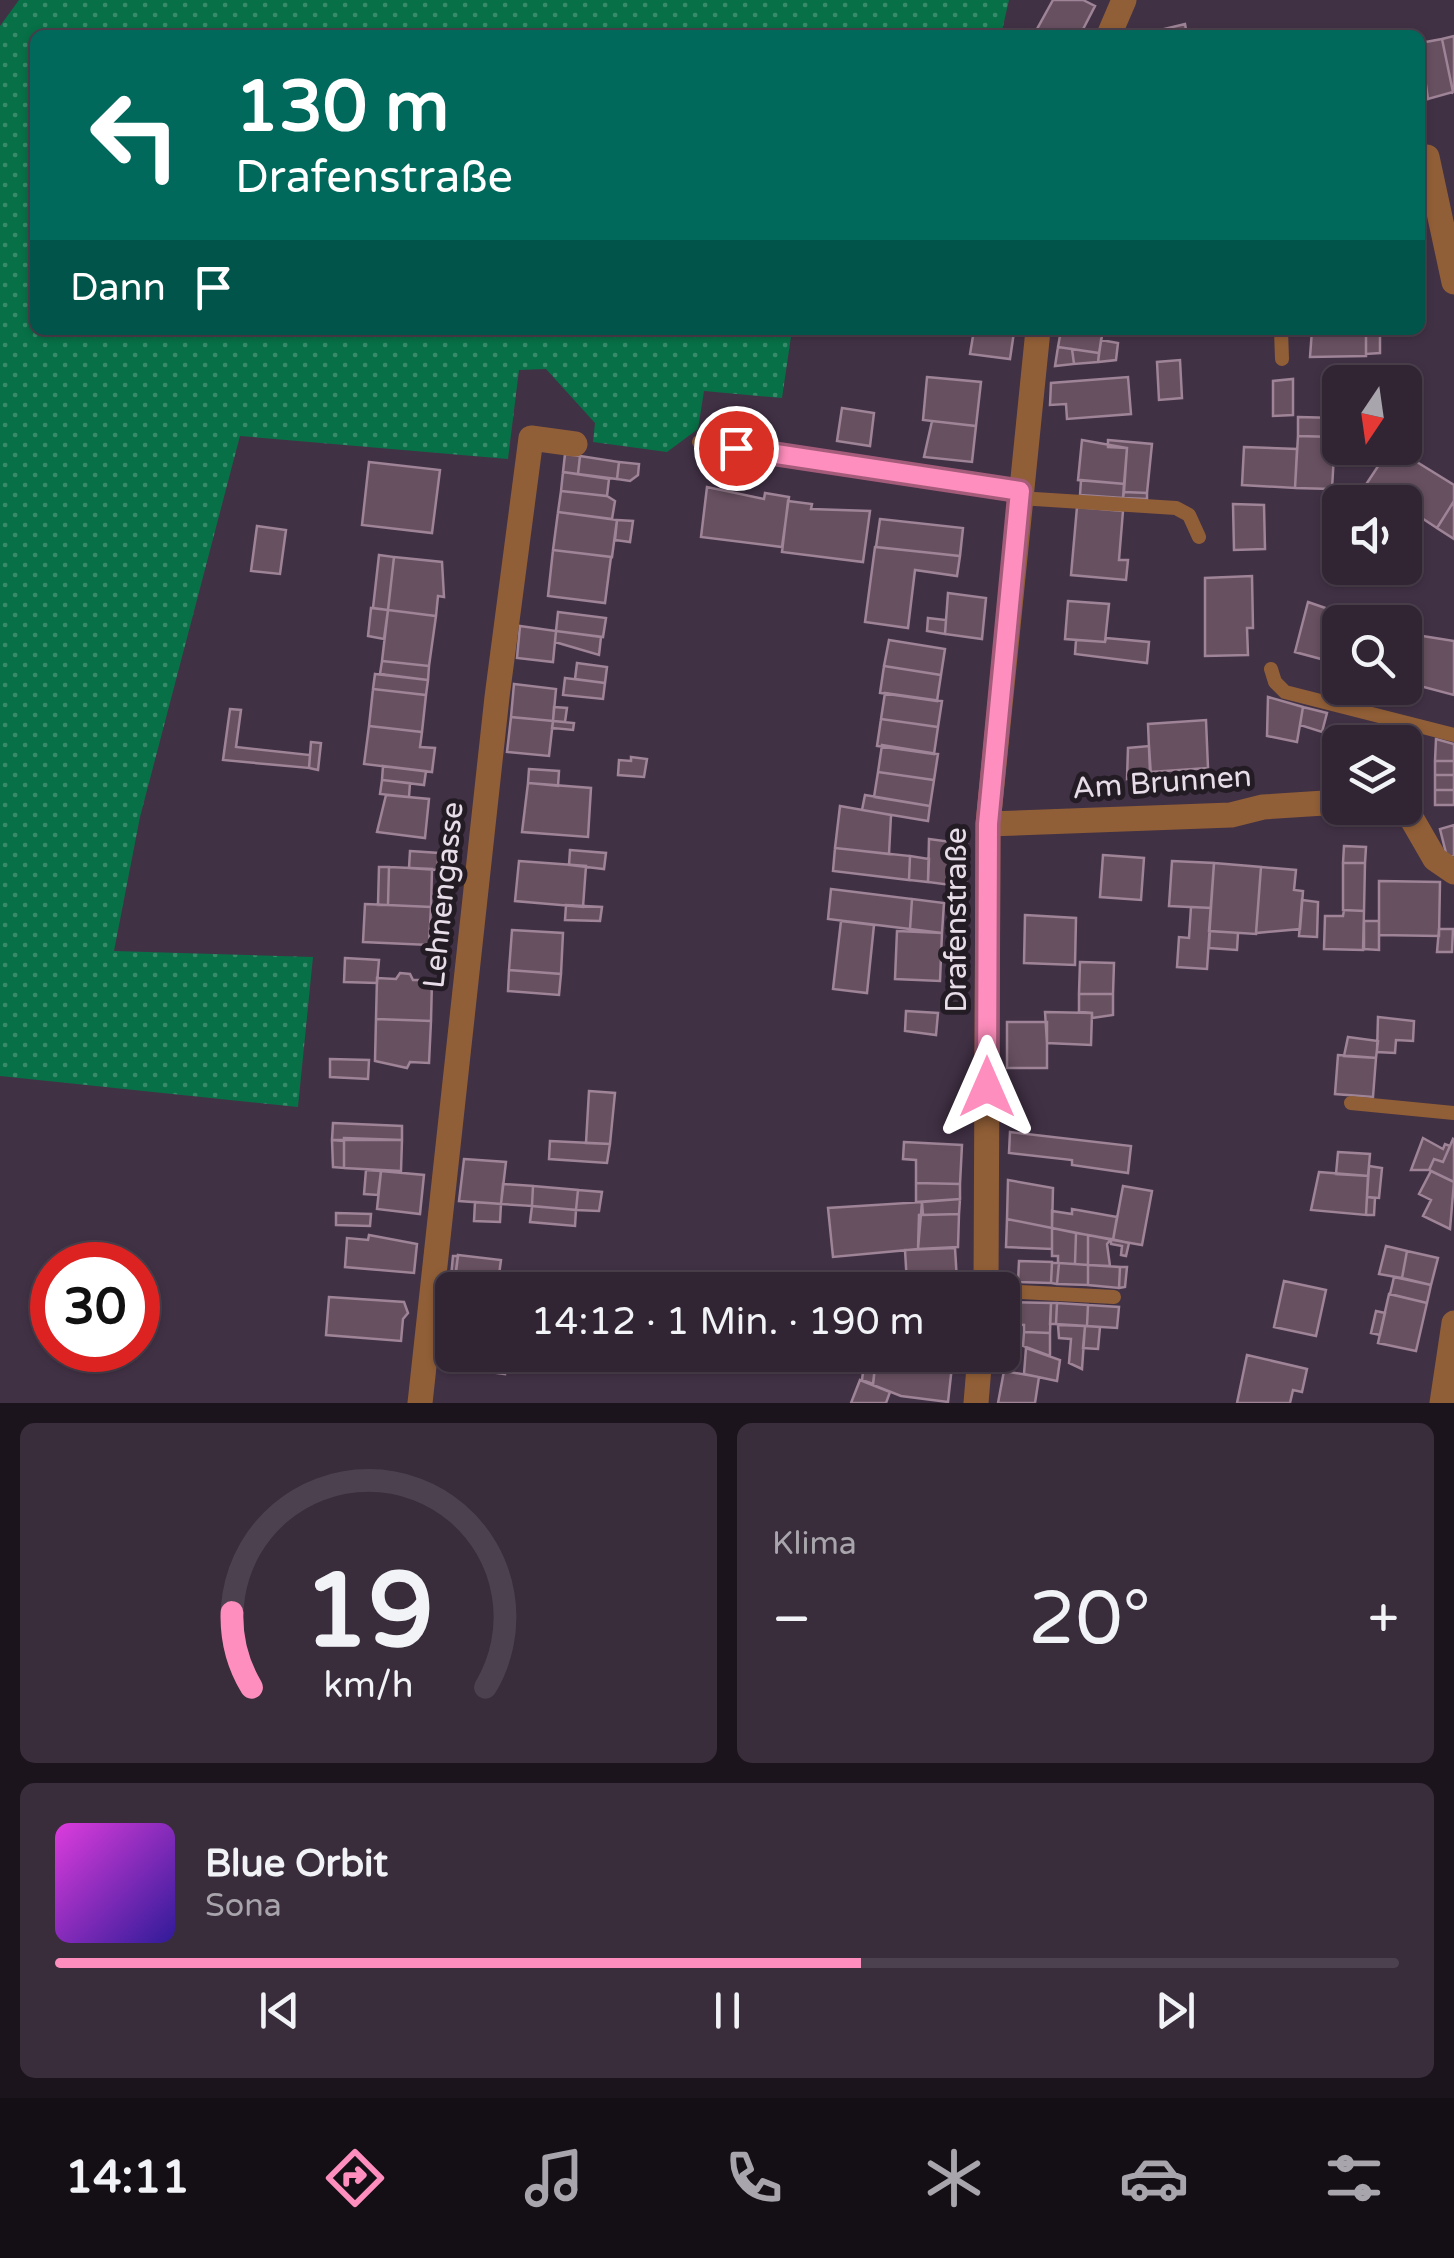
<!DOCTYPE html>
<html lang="de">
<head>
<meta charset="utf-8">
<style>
  :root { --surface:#312534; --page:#392d3c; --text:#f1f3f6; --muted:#a8a5ac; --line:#4c424f; --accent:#fe8ebd }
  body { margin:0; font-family:"Varela Round",sans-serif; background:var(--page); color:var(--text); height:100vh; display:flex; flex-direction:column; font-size:38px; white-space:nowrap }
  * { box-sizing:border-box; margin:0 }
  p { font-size:32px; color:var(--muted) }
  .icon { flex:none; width:55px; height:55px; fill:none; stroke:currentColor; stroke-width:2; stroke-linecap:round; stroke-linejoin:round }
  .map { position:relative; height:1403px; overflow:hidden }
  .details { display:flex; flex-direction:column; gap:20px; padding:20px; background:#1b141d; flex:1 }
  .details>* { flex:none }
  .top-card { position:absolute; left:30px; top:30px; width:1395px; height:305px; border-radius:15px; box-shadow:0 2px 8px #0004,0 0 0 2px var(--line); background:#00695c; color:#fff; overflow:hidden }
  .needle { width:65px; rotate:193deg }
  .fabs { position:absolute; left:1322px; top:365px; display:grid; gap:20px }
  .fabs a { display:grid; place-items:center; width:100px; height:100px; border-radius:15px; background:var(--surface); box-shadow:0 2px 8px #0004,0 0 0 2px var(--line); font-size:50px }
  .speed { position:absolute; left:30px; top:1242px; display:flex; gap:20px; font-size:50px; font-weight:700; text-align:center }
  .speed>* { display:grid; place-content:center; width:130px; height:130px; border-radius:50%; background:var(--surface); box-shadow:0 2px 8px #0004,0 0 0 2px var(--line); line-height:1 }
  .speed .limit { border:15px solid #d22; background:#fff; color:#111 }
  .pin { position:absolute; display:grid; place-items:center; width:85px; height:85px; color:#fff; margin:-42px; border:5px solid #fff; border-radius:50%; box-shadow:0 2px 10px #0007 }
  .me { position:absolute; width:110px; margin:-55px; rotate:0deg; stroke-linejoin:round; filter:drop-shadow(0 0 8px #0008) }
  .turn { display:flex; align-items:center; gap:35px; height:210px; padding:0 40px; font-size:45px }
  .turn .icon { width:130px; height:130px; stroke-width:2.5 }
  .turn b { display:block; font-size:70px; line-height:85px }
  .then { display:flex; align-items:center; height:95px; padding:0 40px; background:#0003; gap:20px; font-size:38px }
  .big { font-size:75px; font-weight:600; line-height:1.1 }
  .details .card { flex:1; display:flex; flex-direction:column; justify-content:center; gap:15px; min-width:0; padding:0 35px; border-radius:15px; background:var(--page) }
  .details .dial { align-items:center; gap:0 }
  .dial svg { height:260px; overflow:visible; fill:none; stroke:var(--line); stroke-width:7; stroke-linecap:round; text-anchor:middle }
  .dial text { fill:var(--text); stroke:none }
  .song { display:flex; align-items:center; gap:30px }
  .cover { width:120px; height:120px; border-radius:15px; background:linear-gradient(135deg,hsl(300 70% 55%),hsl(250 70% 35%)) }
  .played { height:10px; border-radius:5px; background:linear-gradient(90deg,var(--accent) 60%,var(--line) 60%) }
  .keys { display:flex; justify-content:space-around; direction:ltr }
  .heat { display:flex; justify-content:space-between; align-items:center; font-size:55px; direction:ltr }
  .details .tiles { flex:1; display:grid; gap:20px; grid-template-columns:1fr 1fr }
  .card:last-child { grid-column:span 2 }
  .trip { position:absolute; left:435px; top:1272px; width:585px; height:100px; border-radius:15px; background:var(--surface); box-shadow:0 2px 8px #0004,0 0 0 2px var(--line); font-weight:600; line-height:100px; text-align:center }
  .menu { display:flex; height:160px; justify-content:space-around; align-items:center; background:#140f15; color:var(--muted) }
  .menu .icon { width:70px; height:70px }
  .menu .active { color:var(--accent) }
  .menu b { font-size:45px; color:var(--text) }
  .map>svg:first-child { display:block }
  .grass { fill:url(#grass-dots) }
  .building { fill:#675060; stroke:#9e8496; stroke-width:2.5 }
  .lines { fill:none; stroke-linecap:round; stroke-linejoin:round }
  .service { stroke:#915f37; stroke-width:14 }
  .minor { stroke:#915f37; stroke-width:25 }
  .route-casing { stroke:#a55c7b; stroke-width:25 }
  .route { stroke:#fe8ebd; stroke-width:18 }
  .labels { text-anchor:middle; stroke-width:10; stroke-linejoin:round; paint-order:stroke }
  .street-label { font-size:30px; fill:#e7dde9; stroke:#241c25 }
</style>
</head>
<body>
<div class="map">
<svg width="1454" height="1403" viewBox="0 0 1454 1403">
  <defs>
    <pattern id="grass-dots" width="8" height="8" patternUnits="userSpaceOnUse" patternTransform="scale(2.5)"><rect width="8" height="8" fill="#077046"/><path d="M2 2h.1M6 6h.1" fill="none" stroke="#378b6a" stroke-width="1.8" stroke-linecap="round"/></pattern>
  </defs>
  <rect width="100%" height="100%" fill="#413145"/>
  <path class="grass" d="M19 0H1009L1001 35H35V330H792L782 398 704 391 698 429 667 452 593 442 595 423 546 369 519 370 508 459 240 436 140 817 114 951 313 957 298 1107 0 1076V26Z"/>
  <path class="building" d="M1053 0H1083L1095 6 1080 35H1049L1037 29Z
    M1185 24 1187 35H1148L1147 33Z
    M1454 36V91L1453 92 1442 39Z
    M1442 39 1453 92 1428 99 1420 43Z
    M1420 63 1428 99 1420 101Z
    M974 330 1014 332 1010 359 970 354Z
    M1061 330H1103L1099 353 1058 347Z
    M1207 330H1249V333L1207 334Z
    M1312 330H1366V356L1310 357Z
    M1366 330H1380V353L1366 354Z
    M1101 340 1118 343 1116 360 1098 362Z
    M1058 347 1072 349 1074 364 1055 366Z
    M1072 349 1099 353 1098 362 1074 364Z
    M1180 360 1182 398 1159 400 1157 362Z
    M927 377 981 382 976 426 923 420Z
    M1128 377 1131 414 1067 419 1066 404 1050 405 1051 383Z
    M1293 379V415L1273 416V381Z
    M842 408 874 413 870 446 837 441Z
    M1298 417 1336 418 1335 437 1298 436Z
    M932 421 976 426 972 462 924 457Z
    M1298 436 1335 437 1332 489 1295 488Z
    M1082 440 1127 448 1124 484 1078 480Z
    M1108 440 1152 444 1147 493 1124 492 1127 448 1108 447Z
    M1244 447 1297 449 1295 488 1242 485Z
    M1405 447 1416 454 1412 459 1454 485V501L1437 528 1405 507V502L1367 483 1390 448Z
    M565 454 580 456 578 474 563 472Z
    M580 456 619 462 617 479 578 474Z
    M369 462 440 470 432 533 362 525Z
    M619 462 639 464 638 475 630 481 617 479Z
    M563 472 609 479 607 496 561 491Z
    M1081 480 1124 484 1123 498 1080 495Z
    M707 487 764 499 765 493 789 497 782 547 701 537Z
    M561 491 607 496 615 501 612 519 558 512Z
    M1124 492 1147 493V499L1123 498Z
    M788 501 812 504 811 509 870 511 863 562 782 552Z
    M1454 501V539L1437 528Z
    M1233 504 1264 505 1265 549 1234 550Z
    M1077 507 1123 511 1119 560H1128L1126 580 1071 575Z
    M558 512 617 520 612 557 553 550Z
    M880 519 963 528 960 556 876 547Z
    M617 520 633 521 630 542 615 540Z
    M257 526 286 530 280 574 251 571Z
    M875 547 960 556 957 576 915 570 908 628 865 622Z
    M553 550 611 557 605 603 548 596Z
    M379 555 394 557 388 610 373 608Z
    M394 557 442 562 444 597 438 596 436 616 388 610Z
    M1252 576 1253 628H1247L1248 655 1205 656V578Z
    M948 593 986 598 982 639 945 634Z
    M1068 601 1109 604 1105 642 1065 639Z
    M1308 602 1366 622H1340V664L1295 652Z
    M371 608 388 610 384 639 368 636Z
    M388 610 436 616 429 666 382 661Z
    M558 612 606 618 603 637 556 631Z
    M928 618 946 620 945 634 927 631Z
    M520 626 556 631 553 662 517 658Z
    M1405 628 1411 630 1410 634 1454 641V695L1405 682Z
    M556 631 601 637 599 655 555 642Z
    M1106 638 1149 642 1147 663 1075 654 1076 640 1105 642Z
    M889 640 945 649 941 675 884 666Z
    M382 661 429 666 428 680 380 674Z
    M577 663 607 667 605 683 575 679Z
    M884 666 941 675 937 701 880 693Z
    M375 674 428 680 426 695 373 689Z
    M565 678 605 683 603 699 563 695Z
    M514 684 556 689 553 721 511 717Z
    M373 689 426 695 422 732 369 726Z
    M885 693 942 701 938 727 881 719Z
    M1268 697 1303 707 1297 742 1267 736Z
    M554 707 567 708 565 722 553 721Z
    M1303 707 1327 713 1322 732 1300 725Z
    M230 709 241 710 236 747 310 755 309 768 223 760Z
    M511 717 553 721 549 756 507 752Z
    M881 719 938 727 934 754 877 746Z
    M1206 720 1208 768 1150 772 1148 724Z
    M553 721 574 723 573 730 552 728Z
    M369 726 422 732 420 747 435 748 432 772 364 764Z
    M1326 730H1338L1340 791H1328Z
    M1338 730H1350V742H1340V791Z
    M1436 739 1454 744V761H1435Z
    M311 742 321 743 318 770 309 768Z
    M882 745 938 754 934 780 878 772Z
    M1149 746 1151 776 1127 779 1128 748Z
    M631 757 647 759 644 777 618 775 619 760 631 761Z
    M1435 761H1454V775H1435Z
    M383 766 426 771 424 785 382 780Z
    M529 769 559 771 558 786 528 783Z
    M878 772 934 780 930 806 874 797Z
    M1435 775H1454V790H1435Z
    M382 780 410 783 409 797 380 794Z
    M528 783 591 788 588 837 522 832Z
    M1435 790H1454V805H1435Z
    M386 795 429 799 425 838 377 832Z
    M865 795 930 806 928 821 862 810Z
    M840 806 891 815 889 854 835 848Z
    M1454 825V855L1447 857 1440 829Z
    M929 839 967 844 966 887 928 882Z
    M1344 846 1366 847 1365 863H1343Z
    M835 848 910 856 909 880 833 871Z
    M570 850 606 853 604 869 569 865Z
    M410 851 439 853 437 870 409 868Z
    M1103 855 1144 858 1141 900 1100 897Z
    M910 856 929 859 928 882 909 880Z
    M519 861 586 866 583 907 515 901Z
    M1172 861 1214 863 1211 908 1169 906Z
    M1214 863 1261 867 1256 934 1209 931Z
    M1343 863H1365L1364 911 1343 910Z
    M379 867H389L388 905H378Z
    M389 867 432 869 431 907 388 905Z
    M1261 867 1296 870 1294 890 1303 891 1300 929 1256 933Z
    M1379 881 1440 882 1439 936 1379 935Z
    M831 889 912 899 910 929 828 919Z
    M912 899 944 903 942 933 910 929Z
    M1302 900 1318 902 1317 937 1299 936Z
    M365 904 431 907 429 945 363 942Z
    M566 905 602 907 600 921 565 920Z
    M1191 907 1211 908 1207 969 1177 967 1179 937 1189 938Z
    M1344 910 1364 911 1363 950 1324 949 1325 916H1343Z
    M1025 915 1076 918 1075 965 1024 963Z
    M841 921 874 925 867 993 833 989Z
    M1364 921H1379V950L1364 949Z
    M1439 929H1453L1452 952H1437Z
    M512 930 563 933 561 974 509 970Z
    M897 931 942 933 940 981 895 979Z
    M1210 931 1238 933 1237 950 1209 948Z
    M345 958 379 960 377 983 344 982Z
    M1080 962 1114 963 1113 994H1079Z
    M509 970 561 974 559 995 508 991Z
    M400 973 410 974 413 980H432L431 1021 376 1019 377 978 396 979Z
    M1079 994H1113V1015L1092 1018V1013L1079 1012Z
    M906 1011 938 1013 936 1035 905 1031Z
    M1045 1012 1092 1013 1091 1045 1047 1043Z
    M1378 1017 1414 1021 1413 1041 1396 1040 1395 1053 1377 1052Z
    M376 1019 431 1021 429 1063 410 1062 407 1068 375 1061Z
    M1007 1022H1047V1068H1007Z
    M1348 1037 1378 1041 1376 1058 1344 1056Z
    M1338 1055 1376 1058 1373 1097 1335 1094Z
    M330 1059 369 1060 368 1079 330 1077Z
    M589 1091 615 1093 610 1144 586 1143Z
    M333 1123 402 1126V1140H332Z
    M1010 1132 1131 1146 1128 1173 1072 1165V1160L1009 1153Z
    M344 1138 402 1140 401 1171 344 1168Z
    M1423 1138 1443 1149 1445 1144 1450 1146 1443 1162 1434 1159 1429 1170H1411Z
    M1453 1139 1454 1140V1182L1429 1170 1434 1159 1443 1162Z
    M332 1140 344 1141V1168L333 1167Z
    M550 1141 610 1144 607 1163 549 1159Z
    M904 1142 962 1145 960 1184 916 1183V1160L903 1159Z
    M1338 1152 1370 1154 1368 1176 1336 1174Z
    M464 1159 506 1162 501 1204 459 1201Z
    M1369 1166 1382 1168 1379 1198 1367 1197Z
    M366 1170 381 1171 378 1195 364 1194Z
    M381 1171 424 1175 420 1214 377 1209Z
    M1431 1171 1454 1182 1450 1229 1423 1216 1431 1200 1419 1194Z
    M1319 1172 1368 1176 1366 1215 1311 1210Z
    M1008 1180 1053 1188 1052 1228 1007 1219Z
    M916 1183 960 1184V1199L916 1202Z
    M503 1184 533 1186 532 1206 501 1204Z
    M533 1186 578 1190 576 1210 532 1206Z
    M1123 1186 1152 1191 1142 1245 1113 1240Z
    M578 1190 602 1192 599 1211 576 1210Z
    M1367 1197 1375 1198 1374 1215H1366Z
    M960 1199 959 1214 923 1215 922 1202Z
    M475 1202 501 1204 500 1222 474 1221Z
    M922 1202 918 1249 833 1257 828 1208Z
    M532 1206 576 1210 575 1226 530 1222Z
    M1072 1209 1117 1217 1113 1240 1052 1228V1211L1072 1214Z
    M336 1213 371 1214 370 1226 336 1225Z
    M959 1214 958 1247 918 1249 919 1215Z
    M1007 1219 1052 1228V1249L1006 1247Z
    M1052 1228 1076 1233 1075 1264 1058 1263V1256H1052Z
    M1076 1233 1088 1235V1265L1075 1264Z
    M369 1235 417 1244 414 1273 345 1267 347 1238 368 1240Z
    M1088 1235 1111 1239 1107 1244 1110 1266 1088 1265Z
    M1111 1239 1129 1243 1126 1256 1121 1255 1122 1246 1111 1244Z
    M1386 1246 1407 1251 1402 1278 1379 1274Z
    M955 1248 957 1281 907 1284 905 1250Z
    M1407 1251 1438 1258 1431 1285 1402 1278Z
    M458 1255 501 1260 497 1290H454Z
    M453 1256H458L455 1277H451Z
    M1019 1261 1052 1262 1051 1283 1018 1282Z
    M1052 1263H1059L1057 1284 1051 1283Z
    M1059 1263 1088 1265V1285L1057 1284Z
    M1088 1265 1120 1267 1119 1288 1088 1285Z
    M1120 1267H1127L1125 1287 1119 1288Z
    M1394 1277 1431 1285 1427 1303 1390 1294Z
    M1284 1281 1326 1290 1316 1336 1274 1327Z
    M1389 1294 1427 1303 1416 1351 1378 1343Z
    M329 1297 404 1302 408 1313 403 1319 401 1341 326 1335Z
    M1004 1302 1051 1303 1050 1333 1024 1332V1325L1004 1324Z
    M1051 1303H1057L1056 1324H1050Z
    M1057 1303 1088 1305 1087 1326 1056 1324Z
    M1088 1305 1119 1307 1117 1328 1087 1326Z
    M1376 1311 1385 1313 1380 1335 1371 1333Z
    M1058 1325 1085 1326 1082 1369 1069 1363 1071 1339 1059 1338Z
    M1085 1326 1100 1327 1098 1349 1083 1348Z
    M1024 1332 1050 1333V1356L1023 1346Z
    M1026 1348 1060 1360 1057 1381 1024 1374Z
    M461 1355H507L505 1374 459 1368Z
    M876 1355H954L952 1366Z
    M1247 1355 1307 1369 1302 1392 1293 1390 1290 1403H1237Z
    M865 1356 876 1358 873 1384 862 1380Z
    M876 1358 952 1366 948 1402 901 1396 873 1385Z
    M1004 1371 1039 1377 1035 1403H998Z
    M860 1380 890 1392 886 1403H851Z"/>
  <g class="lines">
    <path class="service" d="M1281 330 1282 359
      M699 442 1020 491
      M1019 498 1176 508 1189 515 1199 537
      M1271 669 1275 682 1285 692 1454 735
      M1351 1103 1454 1113
      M1002 1291 1114 1297"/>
    <path class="minor" d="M1109 35 1124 0
      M1427 157 1454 282
      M1405 807 1435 859 1454 872
      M988 824 1231 815 1263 807 1340 802
      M986 1290 988 824 1038 330
      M420 1403 497 697 531 438 575 444
      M976 1403 980 1355
      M1442 1403 1454 1323"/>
  </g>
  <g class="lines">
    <g class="route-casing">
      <path id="route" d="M736 448 1020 491 988 824 987 1087"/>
    </g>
    <use href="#route" class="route"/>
  </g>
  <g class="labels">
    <g class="street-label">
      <text transform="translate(1162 782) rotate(-4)" y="10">Am Brunnen</text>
      <text transform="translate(443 895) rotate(-84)" y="10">Lehnengasse</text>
      <text transform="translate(956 920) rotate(-90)" y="10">Drafenstraße</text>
    </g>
  </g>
</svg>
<div class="fabs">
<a><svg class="needle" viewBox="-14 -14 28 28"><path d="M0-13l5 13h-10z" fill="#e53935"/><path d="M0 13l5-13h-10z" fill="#a8a5ac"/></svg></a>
<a><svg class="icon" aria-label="sound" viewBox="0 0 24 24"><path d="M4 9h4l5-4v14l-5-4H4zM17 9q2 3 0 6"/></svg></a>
<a><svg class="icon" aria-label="search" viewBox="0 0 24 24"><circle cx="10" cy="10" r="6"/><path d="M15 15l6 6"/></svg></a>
<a><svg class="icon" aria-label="layers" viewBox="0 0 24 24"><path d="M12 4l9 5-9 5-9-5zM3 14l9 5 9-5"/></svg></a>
</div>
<div class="speed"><div class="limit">30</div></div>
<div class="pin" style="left:736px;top:448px;background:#d93025"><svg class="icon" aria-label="arrive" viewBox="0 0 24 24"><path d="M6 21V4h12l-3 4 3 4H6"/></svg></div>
<svg class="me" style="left:987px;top:1087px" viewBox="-20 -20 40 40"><path d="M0-17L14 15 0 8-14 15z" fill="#fe8ebd" stroke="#fff" stroke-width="4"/></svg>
<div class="trip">14:12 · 1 Min. · 190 m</div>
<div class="top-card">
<div class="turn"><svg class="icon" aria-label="left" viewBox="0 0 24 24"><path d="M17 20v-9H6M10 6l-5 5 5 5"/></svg><div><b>130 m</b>Drafenstraße</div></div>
<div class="then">Dann<svg class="icon" aria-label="arrive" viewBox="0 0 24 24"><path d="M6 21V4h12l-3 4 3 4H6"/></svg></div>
</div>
</div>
<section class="details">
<div class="tiles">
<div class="card dial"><svg viewBox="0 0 100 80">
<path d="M14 69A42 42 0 1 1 86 69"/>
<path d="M14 69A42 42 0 0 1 8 46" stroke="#fe8ebd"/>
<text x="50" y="56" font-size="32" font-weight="700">19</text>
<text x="50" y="72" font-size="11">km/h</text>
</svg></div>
<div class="card"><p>Klima</p>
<div class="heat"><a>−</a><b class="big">20°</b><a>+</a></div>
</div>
<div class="card">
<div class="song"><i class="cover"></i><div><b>Blue Orbit</b><p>Sona</p></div></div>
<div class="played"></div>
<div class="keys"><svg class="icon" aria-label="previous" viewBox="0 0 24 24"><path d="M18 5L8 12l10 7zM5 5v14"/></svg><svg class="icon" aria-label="pause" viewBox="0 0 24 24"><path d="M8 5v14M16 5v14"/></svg><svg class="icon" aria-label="next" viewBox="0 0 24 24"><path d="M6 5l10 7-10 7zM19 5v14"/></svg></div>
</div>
</div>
</section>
<nav class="menu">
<b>14:11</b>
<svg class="icon active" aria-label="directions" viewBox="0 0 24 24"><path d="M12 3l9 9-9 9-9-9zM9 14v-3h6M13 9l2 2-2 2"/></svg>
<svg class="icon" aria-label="music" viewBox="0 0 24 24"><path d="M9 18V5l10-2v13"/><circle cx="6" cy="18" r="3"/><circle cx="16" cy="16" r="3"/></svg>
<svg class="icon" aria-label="phone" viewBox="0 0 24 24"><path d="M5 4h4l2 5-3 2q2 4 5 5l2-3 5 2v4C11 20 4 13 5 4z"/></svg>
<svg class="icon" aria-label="climate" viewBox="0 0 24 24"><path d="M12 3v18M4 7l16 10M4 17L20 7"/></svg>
<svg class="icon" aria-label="car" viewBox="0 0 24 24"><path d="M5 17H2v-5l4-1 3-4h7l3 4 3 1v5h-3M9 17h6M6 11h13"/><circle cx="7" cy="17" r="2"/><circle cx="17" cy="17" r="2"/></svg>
<svg class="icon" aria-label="filters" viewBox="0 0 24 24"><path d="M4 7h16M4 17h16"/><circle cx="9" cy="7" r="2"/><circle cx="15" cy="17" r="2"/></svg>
</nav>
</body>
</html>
